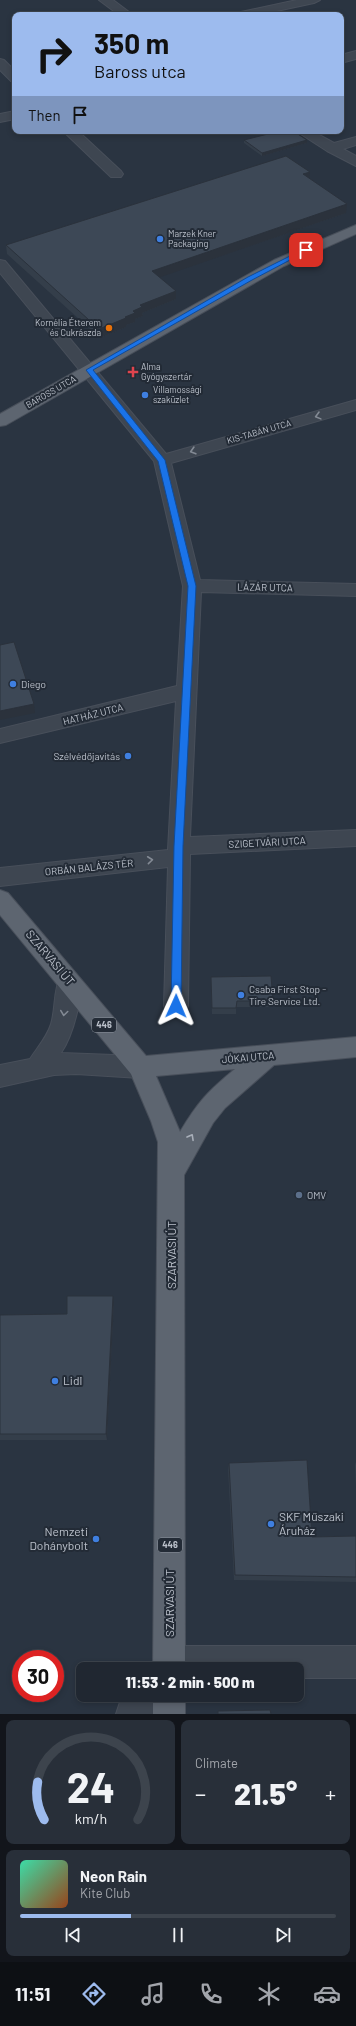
<!DOCTYPE html>
<html lang="en">
<head>
<meta charset="utf-8">
<style>
  :root { --surface:#202731; --page:#282f39; --text:#f1f3f6; --muted:#a2a5ab; --line:#3d444d; --accent:#9dbbee }
  body { margin:0; font-family:Barlow,sans-serif; background:var(--page); color:var(--text); height:100vh; display:flex; flex-direction:column; font-size:15px; white-space:nowrap }
  * { box-sizing:border-box; margin:0 }
  p { font-size:13px; color:var(--muted) }
  .icon { flex:none; width:22px; height:22px; fill:none; stroke:currentColor; stroke-width:2; stroke-linecap:round; stroke-linejoin:round }
  .map { position:relative; height:1714px; overflow:hidden }
  .sheet { display:flex; flex-direction:column; gap:6px; padding:6px; background:#12151b; flex:1 }
  .sheet>* { flex:none }
  .banner { position:absolute; left:12px; top:12px; width:332px; height:122px; border-radius:8px; box-shadow:0 2px 6px #0003,0 0 0 1px var(--line); background:#9dbbee; color:#111; overflow:hidden }
  .speed { position:absolute; left:12px; top:1650px; display:flex; gap:8px; font-size:20px; font-weight:700; text-align:center }
  .speed>* { display:grid; place-content:center; width:52px; height:52px; border-radius:50%; background:var(--surface); box-shadow:0 2px 6px #0003,0 0 0 1px var(--line); line-height:1 }
  .speed .limit { border:6px solid #d22; background:#fff; color:#111 }
  .pin { position:absolute; display:grid; place-items:center; width:34px; height:34px; color:#fff; margin:-17px; border-radius:8px; box-shadow:0 2px 6px #0006 }
  .me { position:absolute; width:44px; margin:-22px; rotate:1deg; stroke-linejoin:round; filter:drop-shadow(0 0 3px #0008) }
  .turn { display:flex; align-items:center; gap:14px; height:84px; padding:0 16px; font-size:18px }
  .turn .icon { width:52px; height:52px; stroke-width:2.5 }
  .turn b { display:block; font-size:28px; line-height:34px }
  .then { display:flex; align-items:center; height:38px; padding:0 16px; background:#0003; gap:8px; font-size:15px }
  .big { font-size:30px; font-weight:800; line-height:1.1 }
  .sheet .tile { flex:1; display:flex; flex-direction:column; justify-content:center; gap:6px; min-width:0; padding:0 14px; border-radius:8px; background:var(--page) }
  .sheet .dial { align-items:center; gap:0 }
  .dial svg { height:104px; overflow:visible; fill:none; stroke:var(--line); stroke-width:7; stroke-linecap:round; text-anchor:middle }
  .dial text { fill:var(--text); stroke:none }
  .song { display:flex; align-items:center; gap:12px }
  .cover { width:48px; height:48px; border-radius:6px; background:linear-gradient(135deg,hsl(160 70% 55%),hsl(20 70% 35%)) }
  .played { height:4px; border-radius:2px; background:linear-gradient(90deg,var(--accent) 35%,var(--line) 35%) }
  .keys { display:flex; justify-content:space-around; direction:ltr }
  .heat { display:flex; justify-content:space-between; align-items:center; font-size:22px; direction:ltr }
  .sheet .tiles { flex:1; display:grid; gap:6px; grid-template-columns:1fr 1fr }
  .tile:last-child { grid-column:span 2 }
  .trip { position:absolute; left:76px; top:1662px; width:228px; height:40px; border-radius:8px; background:var(--surface); box-shadow:0 2px 6px #0003,0 0 0 1px var(--line); font-weight:800; line-height:40px; text-align:center }
  .tab-bar { display:flex; height:64px; justify-content:space-around; align-items:center; background:#0d1014; color:var(--muted) }
  .tab-bar .icon { width:28px; height:28px }
  .tab-bar .selected { color:var(--accent) }
  .tab-bar b { font-size:18px; color:var(--text) }
  .map>svg:first-child { display:block }
  .lines { fill:none; stroke-linecap:round; stroke-linejoin:round }
  .minor-casing { stroke:#484f5a; stroke-width:2 }
  .major-casing { stroke:#484f5a; stroke-width:2 }
  .minor { fill:#3e4651; fill-rule:evenodd }
  .major { fill:#5d6570; fill-rule:evenodd }
  .wall { fill:#343e4a }
  .shaded-wall { fill:#2b323c }
  .building { fill:#3d4856; stroke:#2b323c }
  .oneway { stroke:#838a94 }
  .oneway2 { stroke:#a8afb9 }
  .route { fill:#1a73e8; stroke:#114b97 }
  .shop-dot { fill:#3f7fe0; stroke:#232b36; stroke-width:1.5 }
  .food-dot { fill:#e8710a; stroke:#232b36; stroke-width:1.5 }
  .health-dot { fill:#e0444e; stroke:#232b36; stroke-width:1.5 }
  .service-dot { fill:#5c6f8a; stroke:#232b36; stroke-width:1.5 }
  .labels { text-anchor:middle; stroke-width:4; stroke-linejoin:round; paint-order:stroke }
  .far-poi-label { font-size:9px; fill:#bbc1cb; stroke:#232b36; text-anchor:start }
  .far-street-label { font-size:9px; fill:#bbc1cb; stroke:#232b36 }
  .shield { fill:#232b36; stroke:#8d949e; stroke-width:1 }
  .shield-label { font-size:9px; font-weight:bold; fill:#bbc1cb }
  .street-label { font-size:10px; fill:#bbc1cb; stroke:#232b36 }
  .poi-label { font-size:10px; fill:#bbc1cb; stroke:#232b36; text-anchor:start }
  .near-street-label { font-size:12px; fill:#bbc1cb; stroke:#232b36 }
  .near-poi-label { font-size:12px; fill:#bbc1cb; stroke:#232b36; text-anchor:start }
</style>
</head>
<body>
<div class="map">
<svg width="356" height="1714" viewBox="0 0 356 1714">
  <rect width="100%" height="100%" fill="#2a3441"/>
  <g class="lines">
    <g class="minor-casing">
      <path id="minor" d="M99 0H113L133 15H119Z
        M297 0H320L314 3 258 15H235L241 12Z
        M356 51V59L341 63V55Z
        M0 59 4 60 15 71V82L11 81 0 70Z
        M15 111V119L0 122V114Z
        M63 131H78L121 171 123 174 121 177H111Z
        M296 131H312L334 143 356 137V145L343 149 356 156V166L327 151Z
        M0 260 5 261 166 454 356 400V410L171 463 200 580 356 584V596L201 592 190 837 356 830V846L190 854 188 1006 184 1013 176 1016 168 1013 164 1006 168 867 0 886V868L168 850 176 701 0 743V729L177 686 183 586 154 461 0 273Z
        M69 972 77 975C86 993 72 1037 61 1053L140 1056 149 1059 152 1067 149 1075 140 1078 76 1074 54 1075 0 1087V1065L30 1059C37 1048 47 1037 51 1024 56 1008 53 990 61 975Z
        M169 1646H356V1678H297V1669H156L153 1662 158 1651Z
        M145 1695H181L185 1706 182 1714H116L120 1702Z"/>
    </g>
    <g class="major-casing">
      <path id="major" d="M356 225V234L284 266 6 425 0 426V414L274 260Z
        M0 890 8 893 146 1056 356 1037V1057L274 1065 225 1108 213 1123 184 1175 185 1669H153L158 1142 151 1121 131 1074 0 915ZM235 1069C208 1091 198 1102 180 1132L156 1076Z
        M153 1695H185V1714H153Z"/>
    </g>
    <use href="#minor" class="minor"/>
    <use href="#major" class="major"/>
  </g>
  <path class="wall" d="M244 140 307 143 262 156 244 143Z
    M346 213 159 277 176 291V299L142 313 143 316 135 319V322L126 325V327L100 338 7 254 6 245Z
    M211 977 273 1001 272 1007H236V1014H212Z
    M114 1302 107 1440H0V1315L67 1314Z
    M356 1462V1488L355 1465Z
    M229 1463 312 1537 356 1536V1582L234 1580 228 1469Z"/>
  <path class="shaded-wall" d="M307 140V143L262 156V153Z
    M310 172 309 181 303 174Z
    M347 204 346 213 152 280V271Z
    M176 291V299L142 313 143 316 135 319V322L126 325V327L100 338 99 329 125 317 140 305Z
    M34 704 35 713 0 720V711Z
    M113 1296 114 1302 107 1440 106 1434Z"/>
  <path class="building" d="M280 131H293L307 140 262 153 244 140Z
    M286 156 310 172 303 174 347 204 152 271 176 291 140 305 142 307 133 311 135 313 125 317 126 318 99 329 6 245Z
    M14 642 34 704 0 711V645Z
    M271 976 273 1001H237L236 1008H212L211 977Z
    M67 1296H113L106 1434H0V1315L67 1314Z
    M307 1460 312 1537 356 1536V1577L235 1575 229 1463Z
    M270 1710 271 1714H218V1711Z"/>
  <defs><path id="oneway-chevron" d="M-2-3.5L2.5 0L-2 3.5" fill="none" stroke-width="1.6" stroke-linecap="round" stroke-linejoin="round"/></defs>
  <g class="oneway">
    <use href="#oneway-chevron" transform="translate(318 416) rotate(165)"/>
    <use href="#oneway-chevron" transform="translate(193 451) rotate(164)"/>
    <use href="#oneway-chevron" transform="translate(150 860) rotate(-6)"/>
    <use href="#oneway-chevron" transform="translate(64 1013) rotate(98)"/>
  </g>
  <use class="oneway2" href="#oneway-chevron" transform="translate(191 1137) rotate(-61)"/>
  <path class="route" d="M304 249 309 250 252 280 93 370 165 460 196 586 183 846 181 1006 176 1010 171 1006 174 846 188 586 158 461 86 370 248 277Z"/>
  <g class="shop-dot">
    <circle cx="160" cy="239" r="4"/>
    <circle cx="145" cy="395" r="4"/>
    <circle cx="13" cy="684" r="4"/>
    <circle cx="128" cy="756" r="4"/>
    <circle cx="241" cy="995" r="4"/>
    <circle cx="55" cy="1381" r="4"/>
    <circle cx="271" cy="1524" r="4"/>
    <circle cx="96" cy="1539" r="4"/>
  </g>
  <circle class="food-dot" cx="109" cy="328" r="4"/>
  <path class="health-dot" d="M131 366h4v4h4v4h-4v4h-4v-4h-4v-4h4z"/>
  <circle class="service-dot" cx="299" cy="1195" r="4"/>
  <g class="labels">
    <g class="far-poi-label">
      <text x="168" y="237">Marzek Kner<tspan x="168" dy="10">Packaging</tspan></text>
      <text x="101" y="326" text-anchor="end">Kornélia Étterem<tspan x="101" dy="10">és Cukrászda</tspan></text>
      <text x="141" y="370">Alma<tspan x="141" dy="10">Gyógyszertár</tspan></text>
      <text x="153" y="393">Villamossági<tspan x="153" dy="10">szaküzlet</tspan></text>
    </g>
    <g class="far-street-label">
      <text transform="translate(51 392) rotate(-30)" y="3">BAROSS UTCA</text>
      <text transform="translate(259 432) rotate(-16)" y="3">KIS-TABÁN UTCA</text>
    </g>
    <g class="shield">
      <rect x="92" y="1018" width="24" height="14" rx="3"/>
      <rect x="158" y="1538" width="24" height="14" rx="3"/>
    </g>
    <g class="shield-label">
      <text x="104" y="1028">446</text>
      <text x="170" y="1548">446</text>
    </g>
    <g class="street-label">
      <text transform="translate(265 587) rotate(1)" y="4">LÁZÁR UTCA</text>
      <text transform="translate(93 714) rotate(-14)" y="4">HATHÁZ UTCA</text>
      <text transform="translate(267 842) rotate(-3)" y="4">SZIGETVÁRI UTCA</text>
      <text transform="translate(89 867) rotate(-6)" y="4">ORBÁN BALÁZS TÉR</text>
      <text transform="translate(248 1057) rotate(-5)" y="4">JÓKAI UTCA</text>
    </g>
    <g class="poi-label">
      <text x="21" y="688">Diego</text>
      <text x="120" y="760" text-anchor="end">Szélvédőjavítás</text>
      <text x="249" y="993">Csaba First Stop -<tspan x="249" dy="12">Tire Service Ltd.</tspan></text>
      <text x="307" y="1199">OMV</text>
    </g>
    <g class="near-street-label">
      <text transform="translate(50 958) rotate(50)" y="4">SZARVASI ÚT</text>
      <text transform="translate(172 1255) rotate(-90)" y="4">SZARVASI ÚT</text>
      <text transform="translate(170 1603) rotate(-90)" y="4">SZARVASI ÚT</text>
    </g>
    <g class="near-poi-label">
      <text x="63" y="1385">Lidl</text>
      <text x="279" y="1521">SKF Műszaki<tspan x="279" dy="14">Áruház</tspan></text>
      <text x="88" y="1536" text-anchor="end">Nemzeti<tspan x="88" dy="14">Dohánybolt</tspan></text>
    </g>
  </g>
</svg>
<div class="speed"><div class="limit">30</div></div>
<div class="pin" style="left:306px;top:250px;background:#d93025"><svg class="icon" aria-label="arrive" viewBox="0 0 24 24"><path d="M6 21V4h12l-3 4 3 4H6"/></svg></div>
<svg class="me" style="left:176px;top:1006px" viewBox="-20 -20 40 40"><path d="M0-17L14 15 0 8-14 15z" fill="#1a73e8" stroke="#fff" stroke-width="4"/></svg>
<div class="trip">11:53 · 2 min · 500 m</div>
<div class="banner">
<div class="turn"><svg class="icon" aria-label="right" viewBox="0 0 24 24"><path d="M7 20v-9h11M14 6l5 5-5 5"/></svg><div><b>350 m</b>Baross utca</div></div>
<div class="then">Then<svg class="icon" aria-label="arrive" viewBox="0 0 24 24"><path d="M6 21V4h12l-3 4 3 4H6"/></svg></div>
</div>
</div>
<section class="sheet">
<div class="tiles">
<div class="tile dial"><svg viewBox="0 0 100 80">
<path d="M14 69A42 42 0 1 1 86 69"/>
<path d="M14 69A42 42 0 0 1 9 40" stroke="#9dbbee"/>
<text x="50" y="56" font-size="32" font-weight="700">24</text>
<text x="50" y="72" font-size="11">km/h</text>
</svg></div>
<div class="tile"><p>Climate</p>
<div class="heat"><a>−</a><b class="big">21.5°</b><a>+</a></div>
</div>
<div class="tile">
<div class="song"><i class="cover"></i><div><b>Neon Rain</b><p>Kite Club</p></div></div>
<div class="played"></div>
<div class="keys"><svg class="icon" aria-label="previous" viewBox="0 0 24 24"><path d="M18 5L8 12l10 7zM5 5v14"/></svg><svg class="icon" aria-label="pause" viewBox="0 0 24 24"><path d="M8 5v14M16 5v14"/></svg><svg class="icon" aria-label="next" viewBox="0 0 24 24"><path d="M6 5l10 7-10 7zM19 5v14"/></svg></div>
</div>
</div>
</section>
<nav class="tab-bar">
<b>11:51</b>
<svg class="icon selected" aria-label="directions" viewBox="0 0 24 24"><path d="M12 3l9 9-9 9-9-9zM9 14v-3h6M13 9l2 2-2 2"/></svg>
<svg class="icon" aria-label="music" viewBox="0 0 24 24"><path d="M9 18V5l10-2v13"/><circle cx="6" cy="18" r="3"/><circle cx="16" cy="16" r="3"/></svg>
<svg class="icon" aria-label="phone" viewBox="0 0 24 24"><path d="M5 4h4l2 5-3 2q2 4 5 5l2-3 5 2v4C11 20 4 13 5 4z"/></svg>
<svg class="icon" aria-label="climate" viewBox="0 0 24 24"><path d="M12 3v18M4 7l16 10M4 17L20 7"/></svg>
<svg class="icon" aria-label="car" viewBox="0 0 24 24"><path d="M5 17H2v-5l4-1 3-4h7l3 4 3 1v5h-3M9 17h6M6 11h13"/><circle cx="7" cy="17" r="2"/><circle cx="17" cy="17" r="2"/></svg>
</nav>
</body>
</html>
